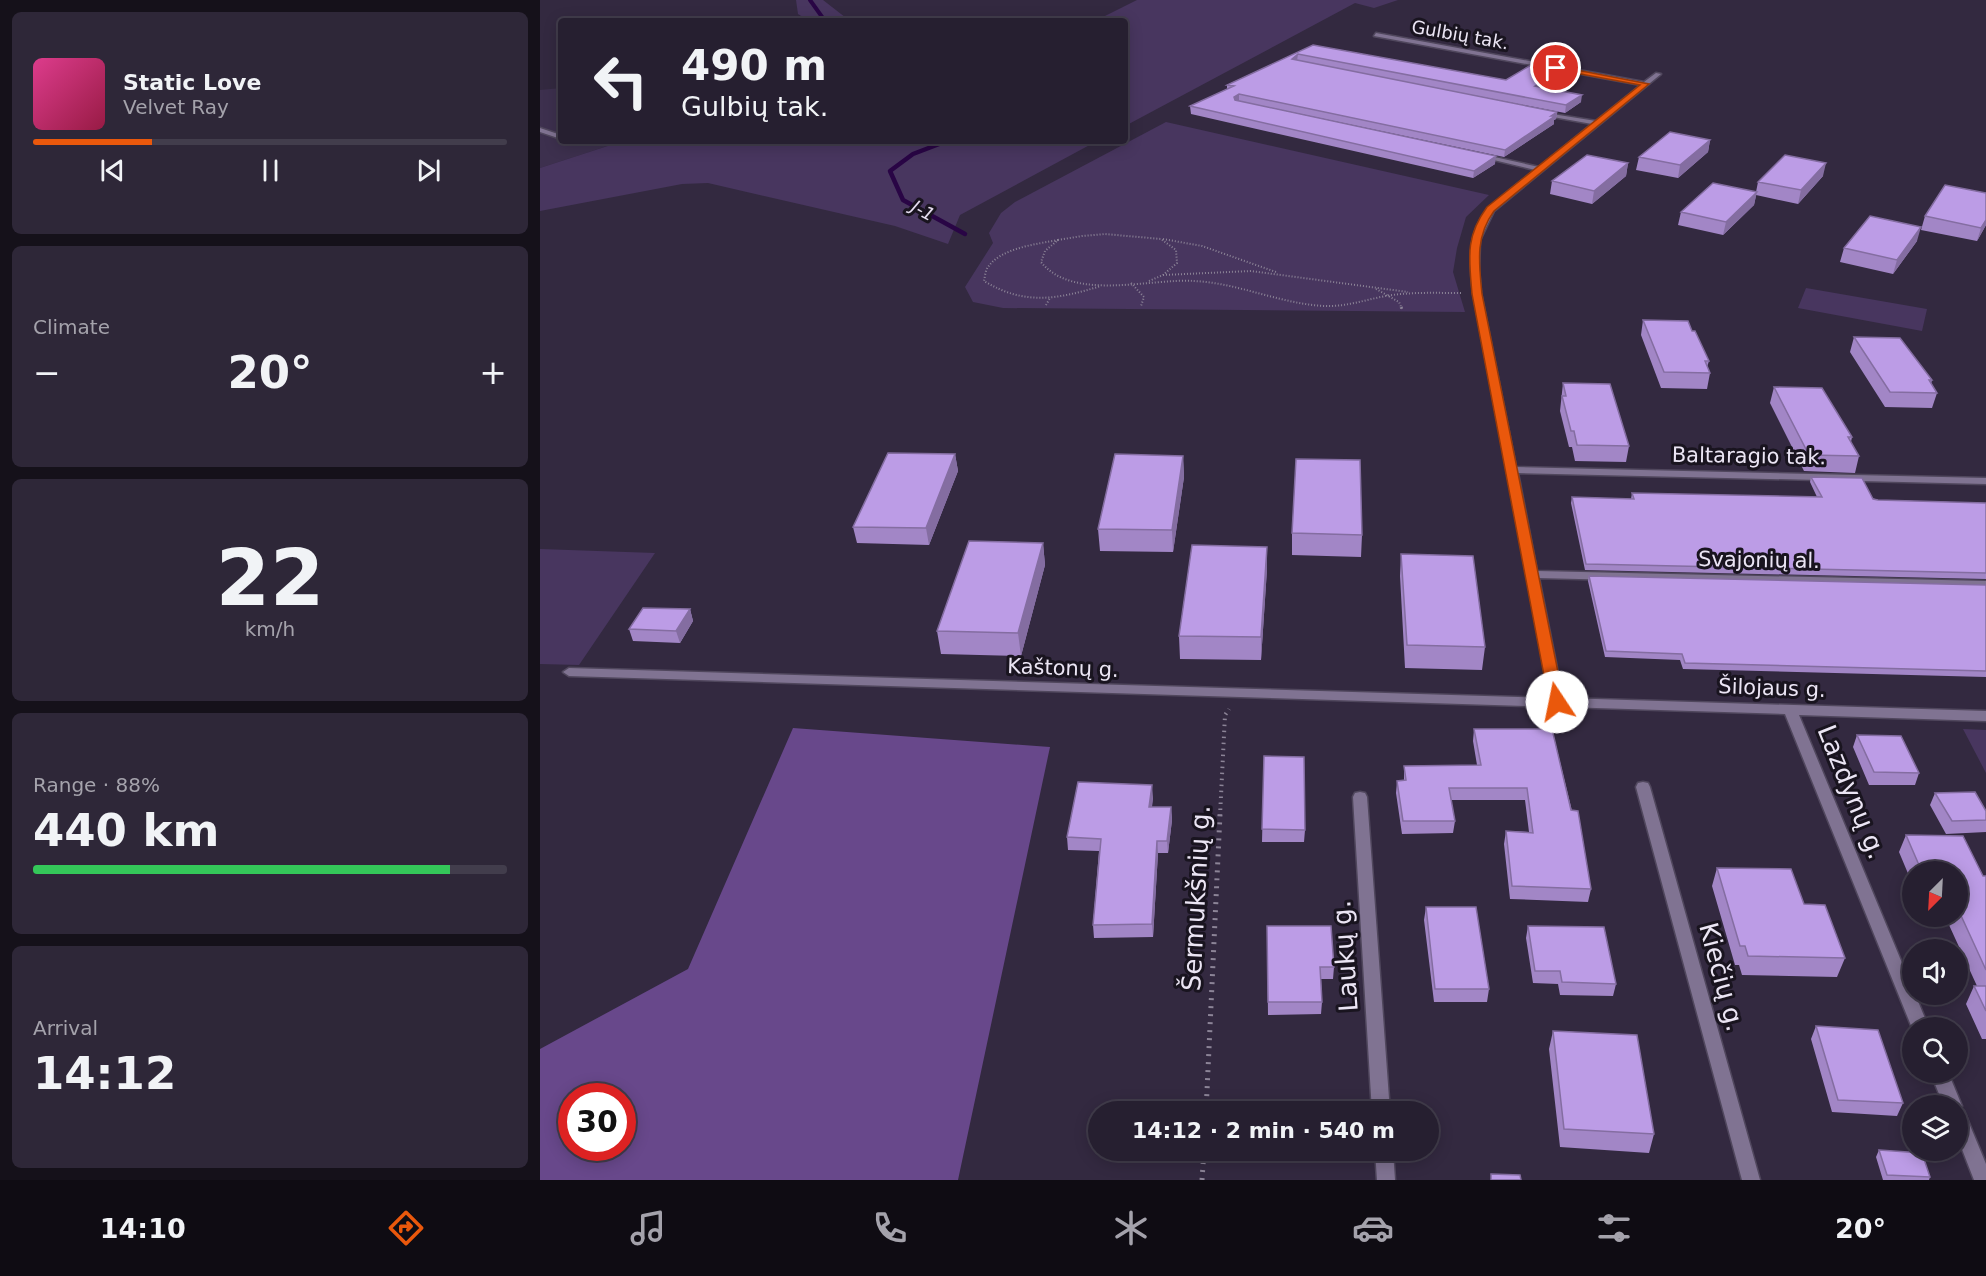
<!DOCTYPE html>
<html lang="en">
<head>
<meta charset="utf-8">
<style>
  :root { --surface:#261f30; --page:#2e2738; --text:#f1f3f6; --muted:#a4a2ab; --line:#423d4c; --accent:#ea580c }
  body { margin:0; font-family:"DejaVu Sans",sans-serif; background:var(--page); color:var(--text); height:100vh; display:flex; flex-direction:column; font-size:22px; white-space:nowrap }
  * { box-sizing:border-box; margin:0 }
  p { font-size:20px; color:var(--muted) }
  .icon { flex:none; width:33px; height:33px; fill:none; stroke:currentColor; stroke-width:2; stroke-linecap:round; stroke-linejoin:round }
  .map { position:relative; flex:1; overflow:hidden }
  .drawer { display:flex; flex-direction:column; gap:12px; padding:12px; background:#15111a; width:540px }
  .drawer>* { flex:none }
  .top-card { position:absolute; left:18px; top:18px; width:570px; height:126px; border-radius:6px; box-shadow:0 3px 15px #0003,0 0 0 2px var(--line); background:#261f30; color:var(--text); overflow:hidden }
  .needle { width:39px; rotate:204deg }
  .buttons { position:absolute; left:1362px; top:861px; display:grid; gap:12px }
  .buttons a { display:grid; place-items:center; width:66px; height:66px; border-radius:50%; background:var(--surface); box-shadow:0 3px 15px #0003,0 0 0 2px var(--line); font-size:30px }
  .speed { position:absolute; left:18px; top:1083px; display:flex; gap:12px; font-size:30px; font-weight:700; text-align:center }
  .speed>* { display:grid; place-content:center; width:78px; height:78px; border-radius:50%; background:var(--surface); box-shadow:0 3px 15px #0003,0 0 0 2px var(--line); line-height:1 }
  .speed .limit { border:9px solid #d22; background:#fff; color:#111 }
  .pin { position:absolute; display:grid; place-items:center; width:51px; height:51px; color:#fff; margin:-26px; border:3px solid #fff; border-radius:50%; box-shadow:0 2px 6px #0007 }
  .me { position:absolute; width:66px; margin:-33px; rotate:349deg; stroke-linejoin:round; filter:drop-shadow(0 0 4px #0008) }
  .turn { display:flex; align-items:center; gap:21px; height:126px; padding:0 24px; font-size:27px }
  .turn .icon { width:78px; height:78px; stroke-width:2.5 }
  .turn b { display:block; font-size:42px; line-height:51px }
  .big { font-size:45px; font-weight:600; line-height:1.1 }
  .drawer .card { flex:1; display:flex; flex-direction:column; justify-content:center; gap:9px; min-width:0; padding:0 21px; border-radius:9px; background:var(--page) }
  .drawer .dial { align-items:center; gap:0 }
  .dial b { font-size:78px; line-height:1 }
  .song { display:flex; align-items:center; gap:18px }
  .cover { width:72px; height:72px; border-radius:9px; background:linear-gradient(135deg,hsl(330 70% 55%),hsl(340 70% 35%)) }
  .played { height:6px; border-radius:3px; background:linear-gradient(90deg,var(--accent) 25%,var(--line) 25%) }
  .keys { display:flex; justify-content:space-around; direction:ltr }
  .heat { display:flex; justify-content:space-between; align-items:center; font-size:33px; direction:ltr }
  .charge { height:9px; border-radius:4px; background:linear-gradient(90deg,#34c759 88%,var(--line) 0) }
  .trip { position:absolute; left:548px; top:1101px; width:351px; height:60px; border-radius:30px; background:var(--surface); box-shadow:0 3px 15px #0003,0 0 0 2px var(--line); font-weight:600; line-height:60px; text-align:center }
  .tabs { display:flex; height:96px; justify-content:space-around; align-items:center; background:#0f0c13; color:var(--muted) }
  .tabs .icon { width:42px; height:42px }
  .tabs .selected { color:var(--accent) }
  .tabs b { font-size:27px; color:var(--text) }
  main { display:flex; flex:1; min-height:0 }
  .map>svg:first-child { display:block }
  .built { fill:#3d304e }
  .green { fill:#48365f }
  .forest { fill:#68488b; fill-rule:evenodd }
  .lines { fill:none; stroke-linecap:round; stroke-linejoin:round }
  .stream-far1 { stroke:#290545; stroke-width:4 }
  .stream { stroke:#290545; stroke-width:4.5 }
  .minor-casing { stroke:#50475d; stroke-width:3 }
  .path-far3 { stroke:#8c8497; stroke-width:2; stroke-dasharray:1 2; stroke-linecap:butt }
  .path-far2 { stroke:#8c8497; stroke-width:3; stroke-dasharray:1.5 4; stroke-linecap:butt }
  .path-far1 { stroke:#8c8497; stroke-width:4; stroke-dasharray:1.5 4.5; stroke-linecap:butt }
  .path { stroke:#8c8497; stroke-width:5; stroke-dasharray:2 6; stroke-linecap:butt }
  .minor { fill:#807392; fill-rule:evenodd }
  .wall { fill:#a286c6 }
  .shaded-wall { fill:#846da1 }
  .building { fill:#bc9ce6; stroke:#846da1; stroke-width:1.5 }
  .route { fill:#ea580c; stroke:#983908; stroke-width:1.5 }
  .labels { text-anchor:middle; stroke-width:6; stroke-linejoin:round; paint-order:stroke }
  .far-street-label { font-size:18px; fill:#ebe5f4; stroke:#19141f }
  .far-water-label { font-size:18px; font-style:italic; fill:#e6def1; stroke:#19141f }
  .street-label { font-size:21px; fill:#ebe5f4; stroke:#19141f }
  .near-street-label { font-size:26px; fill:#ebe5f4; stroke:#19141f }
</style>
</head>
<body>
<main>
<section class="drawer">
<div class="card">
<div class="song"><i class="cover"></i><div><b>Static Love</b><p>Velvet Ray</p></div></div>
<div class="played"></div>
<div class="keys"><svg class="icon" aria-label="previous" viewBox="0 0 24 24"><path d="M18 5L8 12l10 7zM5 5v14"/></svg><svg class="icon" aria-label="pause" viewBox="0 0 24 24"><path d="M8 5v14M16 5v14"/></svg><svg class="icon" aria-label="next" viewBox="0 0 24 24"><path d="M6 5l10 7-10 7zM19 5v14"/></svg></div>
</div>
<div class="card"><p>Climate</p>
<div class="heat"><a>−</a><b class="big">20°</b><a>+</a></div>
</div>
<div class="card dial"><b>22</b><p>km/h</p></div>
<div class="card"><p>Range · 88%</p><b class="big">440 km</b><div class="charge"></div></div>
<div class="card"><p>Arrival</p><b class="big">14:12</b></div>
</section>
<div class="map">
<svg width="1446" height="1180" viewBox="0 0 1446 1180">
  <rect width="100%" height="100%" fill="#332940"/>
  <path class="built" d="M21 88V141H83L0 168V90Z"/>
  <path class="green" d="M256 0H283L310 21H269L258 14Z
    M597 0H858L834 8 815 3 585 126V21H555Z
    M626 122 949 195 926 217 917 248 913 272 925 312 463 308 433 302 425 287 453 243 449 233 461 213 475 202Z
    M83 141H557L420 215 408 244 355 226 168 183 142 184 0 211V168Z
    M1266 288 1387 309 1382 331 1258 308Z
    M0 549 115 553 39 665 0 664Z
    M1423 729 1446 730V773Z"/>
  <path class="forest" d="M253 728 510 747 418 1180H0V1049L148 969ZM32 1096H82V1148H32Z"/>
  <g class="lines">
    <path class="stream-far1" d="M270 0 285 21"/>
    <path class="stream" d="M407 141 373 154 350 171 363 200 425 234"/>
    <g class="minor-casing">
      <path id="minor" d="M836 33 1104 82 1116 73 1121 74 954 211 940 240 939 270 941 293 976 467 1446 478V484L978 473 997 571 1446 581V589L999 578 1023 698 1446 711V721L1259 715 1372 987V994H1375L1389 1028H1372L1245 714 29 676 23 672 29 668 1010 698 933 293C924 219 941 213 995 170L937 156 941 154 999 167 1052 124 1002 115 999 113 1000 112 1056 121 1101 85 834 36Z
        M0 128 21 135V139L0 132Z
        M29 141H38V142L35 144Z
        M1103 782 1108 783 1110 787 1220 1180H1202L1096 787 1098 783Z
        M820 792 825 793 827 797 850 1112H832L813 797 815 793Z
        M1390 1072H1408L1422 1106 1420 1110 1424 1111 1446 1164V1180H1434L1418 1139V1106H1404Z
        M835 1150H853L855 1180H837Z"/>
    </g>
    <path class="path-far3" d="M623 239 662 246 736 272
      M518 240C497 244 461 248 448 267 445 271 445 277 444 281 485 306 518 299 561 286
      M623 275 711 271 868 292
      M609 281 623 275 637 263 636 250 621 239 565 234 542 236 518 240 505 251 501 262C533 302 610 278 654 281 699 283 740 304 785 306 808 307 830 298 852 295 875 292 898 293 921 293
      M591 283 604 297 601 306
      M836 289 859 302 862 309
      M506 305 510 298"/>
    <path class="path-far2" d="M861 307 863 311"/>
    <path class="path-far1" d="M680 816 685 715 689 709"/>
    <path class="path" d="M666 1112 680 814
      M662 1180 664 1150"/>
    <use href="#minor" class="minor"/>
  </g>
  <path class="wall" d="M773 45 966 80 1020 70 1019 77 1003 87 1041 102 1025 113 856 80 1017 112 1016 119 1014 120V124L964 157 713 104 955 164 933 178 651 114 650 106 687 89V85Z
    M1170 140 1168 152 1138 178 1096 170 1099 157Z
    M1088 163 1086 176 1052 204 1010 194 1012 181Z
    M1283 176 1258 204 1216 195 1214 205 1183 235 1138 225 1141 212 1216 192 1218 182Z
    M1385 216 1446 225 1437 241 1381 230Z
    M1377 241 1353 274 1300 262 1304 248Z
    M1103 320 1152 331 1169 361 1167 367 1170 373 1167 389 1121 388 1101 335Z
    M1314 337 1392 380 1391 384 1397 393 1392 408 1345 407 1310 352Z
    M1023 383 1089 446 1086 462 1035 461 1032 447H1029L1020 411Z
    M1234 387 1312 437 1311 442 1319 456 1315 473 1264 471 1230 403Z
    M415 454 418 471 389 545 317 543 313 527Z
    M643 456 644 477 633 552 560 551 558 529Z
    M1271 477 1338 500 1446 503V579L1045 570 1031 503 1032 497 1091 499 1092 493 1277 497 1270 482Z
    M752 533 822 535 821 557 752 555Z
    M503 543 505 565 481 656 401 654 397 631Z
    M861 554 945 647 942 670 865 668 860 576Z
    M727 569 721 660 640 659 639 636Z
    M1049 576 1446 585V677L1143 669 1140 660 1065 657 1048 581Z
    M150 609 153 621 140 643 93 641 89 629Z
    M934 729H1012L1051 889 1048 902 970 899 964 844 966 831 989 832 985 800H911L915 821 913 833 862 834 856 793 857 781 864 780V766L937 765 933 741Z
    M1317 735 1379 773 1375 785H1329L1313 747Z
    M724 756 765 830 764 842H722Z
    M1395 793 1446 811V832L1406 834 1390 805Z
    M613 797 612 807H631L632 820 628 853H618L613 937 554 938 553 925 559 851 528 850 527 837Z
    M1366 835 1443 876H1446V1039H1442L1426 1004 1434 986H1437L1409 925 1391 924 1387 916H1418V872H1372V883L1359 852Z
    M1177 868 1264 904 1305 958 1297 977 1202 975 1199 965H1195L1172 886Z
    M886 907 949 989 947 1002H894L884 920Z
    M727 926 794 967 793 979H781L782 1002 781 1014 728 1015Z
    M988 926 1076 984 1073 996 1020 995 1018 984 993 983 986 938Z
    M1276 1026 1363 1103 1357 1116 1292 1112 1271 1039Z
    M1013 1031 1114 1134 1109 1153 1020 1147 1009 1049Z
    M1339 1150 1390 1177 1389 1180H1343L1336 1157Z"/>
  <path class="shaded-wall" d="M758 54 757 61 752 59Z
    M1020 70 1019 77 994 93 995 86Z
    M699 94V101L694 105V97Z
    M1042 95 1041 102 1025 113 1026 105Z
    M1017 112 1016 119 1014 120V124L964 157 965 150Z
    M1170 140 1168 152 1138 178 1140 165Z
    M956 156 955 164 933 178 934 171Z
    M1088 163 1086 176 1052 204 1054 191Z
    M1286 163 1283 176 1258 204 1261 190Z
    M1217 192 1214 205 1183 235 1186 222Z
    M1446 220V225L1437 241 1441 228Z
    M1381 227 1377 241 1353 274 1357 260Z
    M415 454 418 471 389 545 386 528Z
    M643 456 644 477 633 552 632 530Z
    M503 543 505 565 481 656 478 633Z
    M727 547V569L721 660V637Z
    M150 609 153 621 140 643 136 631Z
    M612 785 613 797 610 819 609 807Z
    M631 807 632 820 628 853 627 841Z
    M617 841 618 853 613 937 612 924Z"/>
  <path class="building" d="M773 45 966 80 991 65 1020 70 995 86 1042 95 1026 105 758 54 752 59 1017 112 1011 116H1015L965 150 699 94 694 97 695 100 956 156 934 171 650 106 694 86 687 85Z
    M1130 132 1170 140 1140 165 1099 157Z
    M1047 155 1088 163 1054 191 1012 181Z
    M1245 155 1286 163 1261 190 1218 182Z
    M1173 183 1217 192 1186 222 1141 212Z
    M1405 185 1446 193V220L1441 228 1385 216Z
    M1330 216 1381 227 1357 260 1304 248Z
    M1103 320 1148 321 1152 331H1155L1169 361H1165L1170 373 1124 372Z
    M1314 337 1360 338 1392 380H1389L1397 393 1350 392Z
    M1023 383 1070 384 1089 446 1037 445 1034 431H1031L1022 396H1026Z
    M1234 387 1282 388 1312 437H1308L1319 456 1269 455Z
    M348 453 415 454 386 528 313 527Z
    M575 454 643 456 632 530 558 529Z
    M756 459 820 460 822 535 752 533Z
    M1271 477 1322 478 1333 499 1338 500 1446 503V573L1046 564 1032 497 1094 499 1092 493 1282 497Z
    M429 541 503 543 478 633 397 631Z
    M652 545 727 547 721 637 639 636Z
    M861 554 933 556 945 647 867 645Z
    M1049 576 1446 585V671L1145 663 1142 654 1066 651Z
    M103 608 150 609 136 631 89 629Z
    M934 729H1012L1031 810 1038 811 1051 889 972 886 966 831 993 833 987 788H909L915 821H863L857 781 866 780 864 766 941 765Z
    M1317 735 1361 736 1379 773 1334 772Z
    M724 756 764 757 765 830 722 829Z
    M538 782 612 785 609 807H631L627 841H617L612 924 553 925 561 839 527 837Z
    M1435 792 1446 811V820L1412 821 1395 793Z
    M1366 835 1423 836 1443 876H1446V970L1418 909V872H1382Z
    M1177 868 1251 869 1264 904 1285 905 1305 958 1208 956 1205 946H1200Z
    M886 907H936L949 989H895Z
    M727 926H791L794 967H780L782 1002H728Z
    M988 926 1064 927 1076 984 1022 982 1020 971H995Z
    M1434 986H1446V1011Z
    M1276 1026 1338 1030 1363 1103 1298 1100Z
    M1013 1031 1097 1035 1114 1134 1024 1129Z
    M1339 1150 1382 1153 1390 1177 1347 1175Z
    M951 1174 980 1175 981 1180H951Z"/>
  <path class="route" d="M1016 66 1109 84 954 211C935 237 939 263 942 294L1024 702 1017 707 1009 702 932 294C929 258 925 237 947 207L1100 85 1013 69Z"/>
  <g class="labels">
    <g class="far-street-label">
      <text transform="translate(920 35) rotate(10)" y="6">Gulbių tak.</text>
    </g>
    <g class="far-water-label">
      <text transform="translate(383 211) rotate(29)" y="6">J-1</text>
    </g>
    <g class="street-label">
      <text transform="translate(1209 456) rotate(1)" y="7">Baltaragio tak.</text>
      <text transform="translate(1219 560) rotate(1)" y="7">Svajonių al.</text>
      <text transform="translate(523 668) rotate(2)" y="7">Kaštonų g.</text>
      <text transform="translate(1232 688) rotate(2)" y="7">Šilojaus g.</text>
    </g>
    <g class="near-street-label">
      <text transform="translate(1312 792) rotate(68)" y="9">Lazdynų g.</text>
      <text transform="translate(656 898) rotate(-87)" y="9">Šermukšnių g.</text>
      <text transform="translate(805 956) rotate(-94)" y="9">Laukų g.</text>
      <text transform="translate(1182 977) rotate(75)" y="9">Kiečių g.</text>
    </g>
  </g>
</svg>
<div class="buttons">
<a><svg class="needle" viewBox="-14 -14 28 28"><path d="M0-13l5 13h-10z" fill="#e53935"/><path d="M0 13l5-13h-10z" fill="#a4a2ab"/></svg></a>
<a><svg class="icon" aria-label="sound" viewBox="0 0 24 24"><path d="M4 9h4l5-4v14l-5-4H4zM17 9q2 3 0 6"/></svg></a>
<a><svg class="icon" aria-label="search" viewBox="0 0 24 24"><circle cx="10" cy="10" r="6"/><path d="M15 15l6 6"/></svg></a>
<a><svg class="icon" aria-label="layers" viewBox="0 0 24 24"><path d="M12 4l9 5-9 5-9-5zM3 14l9 5 9-5"/></svg></a>
</div>
<div class="speed"><div class="limit">30</div></div>
<div class="pin" style="left:1016px;top:68px;background:#d93025"><svg class="icon" aria-label="arrive" viewBox="0 0 24 24"><path d="M6 21V4h12l-3 4 3 4H6"/></svg></div>
<svg class="me" style="left:1017px;top:702px" viewBox="-20 -20 40 40"><circle r="19" fill="#fff"/><path d="M0-13L10 11 0 6-10 11z" fill="#ea580c"/></svg>
<div class="trip">14:12 · 2 min · 540 m</div>
<div class="top-card">
<div class="turn"><svg class="icon" aria-label="left" viewBox="0 0 24 24"><path d="M17 20v-9H6M10 6l-5 5 5 5"/></svg><div><b>490 m</b>Gulbių tak.</div></div>
</div>
</div>
</main>
<nav class="tabs">
<b>14:10</b>
<svg class="icon selected" aria-label="directions" viewBox="0 0 24 24"><path d="M12 3l9 9-9 9-9-9zM9 14v-3h6M13 9l2 2-2 2"/></svg>
<svg class="icon" aria-label="music" viewBox="0 0 24 24"><path d="M9 18V5l10-2v13"/><circle cx="6" cy="18" r="3"/><circle cx="16" cy="16" r="3"/></svg>
<svg class="icon" aria-label="phone" viewBox="0 0 24 24"><path d="M5 4h4l2 5-3 2q2 4 5 5l2-3 5 2v4C11 20 4 13 5 4z"/></svg>
<svg class="icon" aria-label="climate" viewBox="0 0 24 24"><path d="M12 3v18M4 7l16 10M4 17L20 7"/></svg>
<svg class="icon" aria-label="car" viewBox="0 0 24 24"><path d="M5 17H2v-5l4-1 3-4h7l3 4 3 1v5h-3M9 17h6M6 11h13"/><circle cx="7" cy="17" r="2"/><circle cx="17" cy="17" r="2"/></svg>
<svg class="icon" aria-label="filters" viewBox="0 0 24 24"><path d="M4 7h16M4 17h16"/><circle cx="9" cy="7" r="2"/><circle cx="15" cy="17" r="2"/></svg>
<b>20°</b>
</nav>
</body>
</html>
